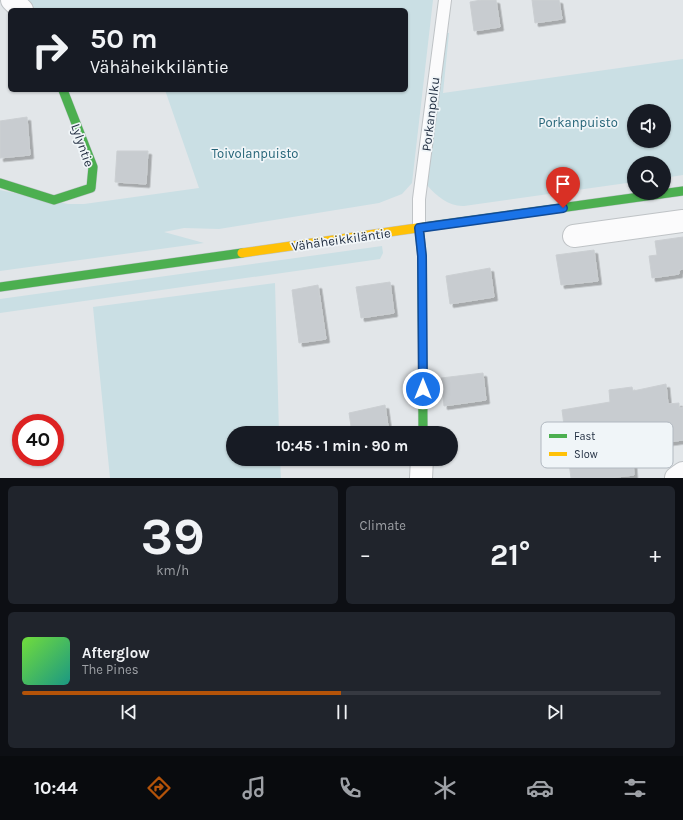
<!DOCTYPE html>
<html lang="en">
<head>
<meta charset="utf-8">
<style>
  :root { --surface:#171b24; --page:#20242c; --text:#f1f3f6; --muted:#9ea1a6; --line:#363941; --accent:#b45309 }
  body { margin:0; font-family:Karla,sans-serif; background:var(--page); color:var(--text); height:100vh; display:flex; flex-direction:column; font-size:15px; white-space:nowrap }
  * { box-sizing:border-box; margin:0 }
  p { font-size:13px; color:var(--muted) }
  .icon { flex:none; width:22px; height:22px; fill:none; stroke:currentColor; stroke-width:2; stroke-linecap:round; stroke-linejoin:round }
  .map { position:relative; height:478px; overflow:hidden }
  .panel { display:flex; flex-direction:column; gap:8px; padding:8px; background:#0d0f14; flex:1 }
  .panel>* { flex:none }
  .banner { position:absolute; left:8px; top:8px; width:400px; height:84px; border-radius:6px; box-shadow:0 1px 3px #0004; background:#171b24; color:var(--text); overflow:hidden }
  .tools { position:absolute; left:627px; top:104px; display:grid; gap:8px }
  .tools a { display:grid; place-items:center; width:44px; height:44px; border-radius:50%; background:var(--surface); box-shadow:0 1px 3px #0004; font-size:20px }
  .speed { position:absolute; left:12px; top:414px; display:flex; gap:8px; font-size:20px; font-weight:700; text-align:center }
  .speed>* { display:grid; place-content:center; width:52px; height:52px; border-radius:50%; background:var(--surface); box-shadow:0 1px 3px #0004; line-height:1 }
  .speed .limit { border:6px solid #d22; background:#fff; color:#111 }
  .pin { position:absolute; display:grid; place-items:center; width:34px; height:34px; color:#fff; margin:-41px -17px; border-radius:50% 50% 50% 0; rotate:-45deg; box-shadow:0 0 4px #0007 }
  .pin .icon { rotate:45deg }
  .me { position:absolute; width:44px; margin:-22px; rotate:0deg; stroke-linejoin:round; filter:drop-shadow(0 0 3px #0008) }
  .turn { display:flex; align-items:center; gap:14px; height:84px; padding:0 16px; font-size:18px }
  .turn .icon { width:52px; height:52px; stroke-width:2.5 }
  .turn b { display:block; font-size:28px; line-height:34px }
  .big { font-size:30px; font-weight:700; line-height:1.1 }
  .panel .tile { flex:1; display:flex; flex-direction:column; justify-content:center; gap:6px; min-width:0; padding:0 14px; border-radius:6px; background:var(--page) }
  .panel .dial { align-items:center; gap:0 }
  .dial b { font-size:52px; line-height:1 }
  .song { display:flex; align-items:center; gap:12px }
  .cover { width:48px; height:48px; border-radius:6px; background:linear-gradient(135deg,hsl(100 70% 55%),hsl(170 70% 35%)) }
  .played { height:4px; border-radius:2px; background:linear-gradient(90deg,var(--accent) 50%,var(--line) 50%) }
  .keys { display:flex; justify-content:space-around; direction:ltr }
  .heat { display:flex; justify-content:space-between; align-items:center; font-size:22px; direction:ltr }
  .panel .tiles { flex:1; display:grid; gap:8px; grid-template-columns:1fr 1fr }
  .tile:last-child { grid-column:span 2 }
  .trip { position:absolute; left:226px; top:426px; width:232px; height:40px; border-radius:20px; background:var(--surface); box-shadow:0 1px 3px #0004; font-weight:700; line-height:40px; text-align:center }
  .dock { display:flex; height:64px; justify-content:space-around; align-items:center; background:#090b0e; color:var(--muted) }
  .dock .icon { width:28px; height:28px }
  .dock .active { color:var(--accent) }
  .dock b { font-size:18px; color:var(--text) }
  .map>svg:first-child { display:block }
  .green { fill:#cadfe4; fill-rule:evenodd }
  .building { fill:#c8ccd0; stroke:#cbcfd2; filter:url(#shadow) }
  .lines { fill:none; stroke-linecap:round; stroke-linejoin:round }
  .lane-casing { stroke:#bfc3c6; stroke-width:14 }
  .street-casing { stroke:#bfc3c6; stroke-width:24 }
  .fast-casing { stroke:#bec4c9; stroke-width:10 }
  .slow-casing { stroke:#bec4c9; stroke-width:10 }
  .lane { stroke:#fbfbfc; stroke-width:12 }
  .street { stroke:#fbfbfc; stroke-width:22 }
  .fast { stroke:#4caf50; stroke-width:9 }
  .slow { stroke:#ffc107; stroke-width:9 }
  .route-casing { stroke:#114b97; stroke-width:10 }
  .route { stroke:#1a73e8; stroke-width:7 }
  .labels { text-anchor:middle; stroke-width:3.5; stroke-linejoin:round; paint-order:stroke }
  .street-label { font-size:13px; fill:#1e2b3e; stroke:#f0f5f8 }
  .park-label { font-size:13px; fill:#256478; stroke:#f0f5f8 }
  .key { fill:#f0f5f8; stroke:#b1b8c0; stroke-width:1 }
  .key-label { font-size:11px; fill:#1e2b3e }
</style>
</head>
<body>
<div class="map">
<svg width="683" height="478" viewBox="0 0 683 478">
  <defs>
    <filter id="shadow"><feDropShadow dx="3.5" dy="3.5" stdDeviation="0" flood-color="#0004"/></filter>
  </defs>
  <rect width="100%" height="100%" fill="#e2e6e9"/>
  <path class="green" d="M25 0H433L412 183 402 194 379 203 219 229 184 228 164 232 204 243 0 271V190L68 204H84L199 188 165 90H406V10H35Z
    M446 33H449L443 93 683 59V175L664 178V163H634V182L464 206C450 207 436 196 427 185L438 93ZM634 111H664V141H634Z
    M382 246 383 253 380 259 0 313V299Z
    M275 283 279 433H233V459H280L281 478H110L93 307Z"/>
  <path class="building" d="M481 0H496L500 27 474 31 470 2Z
    M532 0H559L562 19 535 23Z
    M27 117 30 155 0 158V121Z
    M117 151H148L146 184 115 182Z
    M683 237V269L679 270V274L652 278 649 256 657 255 655 241Z
    M594 250 598 281 561 285 556 255Z
    M490 268 494 297 450 304 446 276Z
    M390 282 394 313 361 318 356 287Z
    M318 285 326 339 299 343 292 290Z
    M483 373 486 400 444 406 441 378Z
    M666 384 668 404 679 403V408H683V440L632 447 634 475 609 478H571L562 410 610 402 609 390 632 387 633 391Z
    M385 405 389 433H352L349 413Z"/>
  <g class="lines">
    <g class="lane-casing">
      <path id="lane" d="M419 228V199L445 0"/>
    </g>
    <g class="street-casing">
      <path id="street" d="M12 0 22 10
        M574 236 683 221
        M421 478 422 459
        M676 478 683 473"/>
    </g>
    <g class="fast-casing">
      <path id="fast" d="M0 183 54 200 91 188 93 167 63 90
        M424 227 683 191
        M419 228 422 256 423 433
        M0 287 242 253"/>
    </g>
    <g class="slow-casing">
      <path id="slow" d="M242 253 424 227"/>
    </g>
    <use href="#lane" class="lane"/>
    <use href="#street" class="street"/>
    <use href="#fast" class="fast"/>
    <use href="#slow" class="slow"/>
  </g>
  <g class="lines">
    <g class="route-casing">
      <path id="route" d="M423 389 422 256 419 228 563 208"/>
    </g>
    <use href="#route" class="route"/>
  </g>
  <g class="labels">
    <g class="street-label">
      <text transform="translate(430 114) rotate(-83)" y="5">Porkanpolku</text>
      <text transform="translate(83 145) rotate(71)" y="5">Lylyntie</text>
      <text transform="translate(341 239) rotate(-8)" y="5">Vähäheikkiläntie</text>
    </g>
    <g class="park-label">
      <text x="578" y="127">Porkanpuisto</text>
      <text x="255" y="158">Toivolanpuisto</text>
    </g>
  </g>
  <rect x="541" y="422" width="132" height="46" rx="6" class="key"/>
  <rect x="549" y="434" width="18" height="4" fill="#4caf50"/>
  <rect x="549" y="452" width="18" height="4" fill="#ffc107"/>
  <g class="key-label">
    <text x="574" y="440">Fast</text>
    <text x="574" y="458">Slow</text>
  </g>
</svg>
<div class="tools">
<a><svg class="icon" aria-label="sound" viewBox="0 0 24 24"><path d="M4 9h4l5-4v14l-5-4H4zM17 9q2 3 0 6"/></svg></a>
<a><svg class="icon" aria-label="search" viewBox="0 0 24 24"><circle cx="10" cy="10" r="6"/><path d="M15 15l6 6"/></svg></a>
</div>
<div class="speed"><div class="limit">40</div></div>
<div class="pin" style="left:563px;top:208px;background:#d93025"><svg class="icon" aria-label="arrive" viewBox="0 0 24 24"><path d="M6 21V4h12l-3 4 3 4H6"/></svg></div>
<svg class="me" style="left:423px;top:389px" viewBox="-20 -20 40 40"><circle r="17" fill="#1a73e8" stroke="#fff" stroke-width="3"/><path d="M0-11L8 9 0 5-8 9z" fill="#fff"/></svg>
<div class="trip">10:45 · 1 min · 90 m</div>
<div class="banner">
<div class="turn"><svg class="icon" aria-label="right" viewBox="0 0 24 24"><path d="M7 20v-9h11M14 6l5 5-5 5"/></svg><div><b>50 m</b>Vähäheikkiläntie</div></div>
</div>
</div>
<section class="panel">
<div class="tiles">
<div class="tile dial"><b>39</b><p>km/h</p></div>
<div class="tile"><p>Climate</p>
<div class="heat"><a>−</a><b class="big">21°</b><a>+</a></div>
</div>
<div class="tile">
<div class="song"><i class="cover"></i><div><b>Afterglow</b><p>The Pines</p></div></div>
<div class="played"></div>
<div class="keys"><svg class="icon" aria-label="previous" viewBox="0 0 24 24"><path d="M18 5L8 12l10 7zM5 5v14"/></svg><svg class="icon" aria-label="pause" viewBox="0 0 24 24"><path d="M8 5v14M16 5v14"/></svg><svg class="icon" aria-label="next" viewBox="0 0 24 24"><path d="M6 5l10 7-10 7zM19 5v14"/></svg></div>
</div>
</div>
</section>
<nav class="dock">
<b>10:44</b>
<svg class="icon active" aria-label="directions" viewBox="0 0 24 24"><path d="M12 3l9 9-9 9-9-9zM9 14v-3h6M13 9l2 2-2 2"/></svg>
<svg class="icon" aria-label="music" viewBox="0 0 24 24"><path d="M9 18V5l10-2v13"/><circle cx="6" cy="18" r="3"/><circle cx="16" cy="16" r="3"/></svg>
<svg class="icon" aria-label="phone" viewBox="0 0 24 24"><path d="M5 4h4l2 5-3 2q2 4 5 5l2-3 5 2v4C11 20 4 13 5 4z"/></svg>
<svg class="icon" aria-label="climate" viewBox="0 0 24 24"><path d="M12 3v18M4 7l16 10M4 17L20 7"/></svg>
<svg class="icon" aria-label="car" viewBox="0 0 24 24"><path d="M5 17H2v-5l4-1 3-4h7l3 4 3 1v5h-3M9 17h6M6 11h13"/><circle cx="7" cy="17" r="2"/><circle cx="17" cy="17" r="2"/></svg>
<svg class="icon" aria-label="filters" viewBox="0 0 24 24"><path d="M4 7h16M4 17h16"/><circle cx="9" cy="7" r="2"/><circle cx="15" cy="17" r="2"/></svg>
</nav>
</body>
</html>
